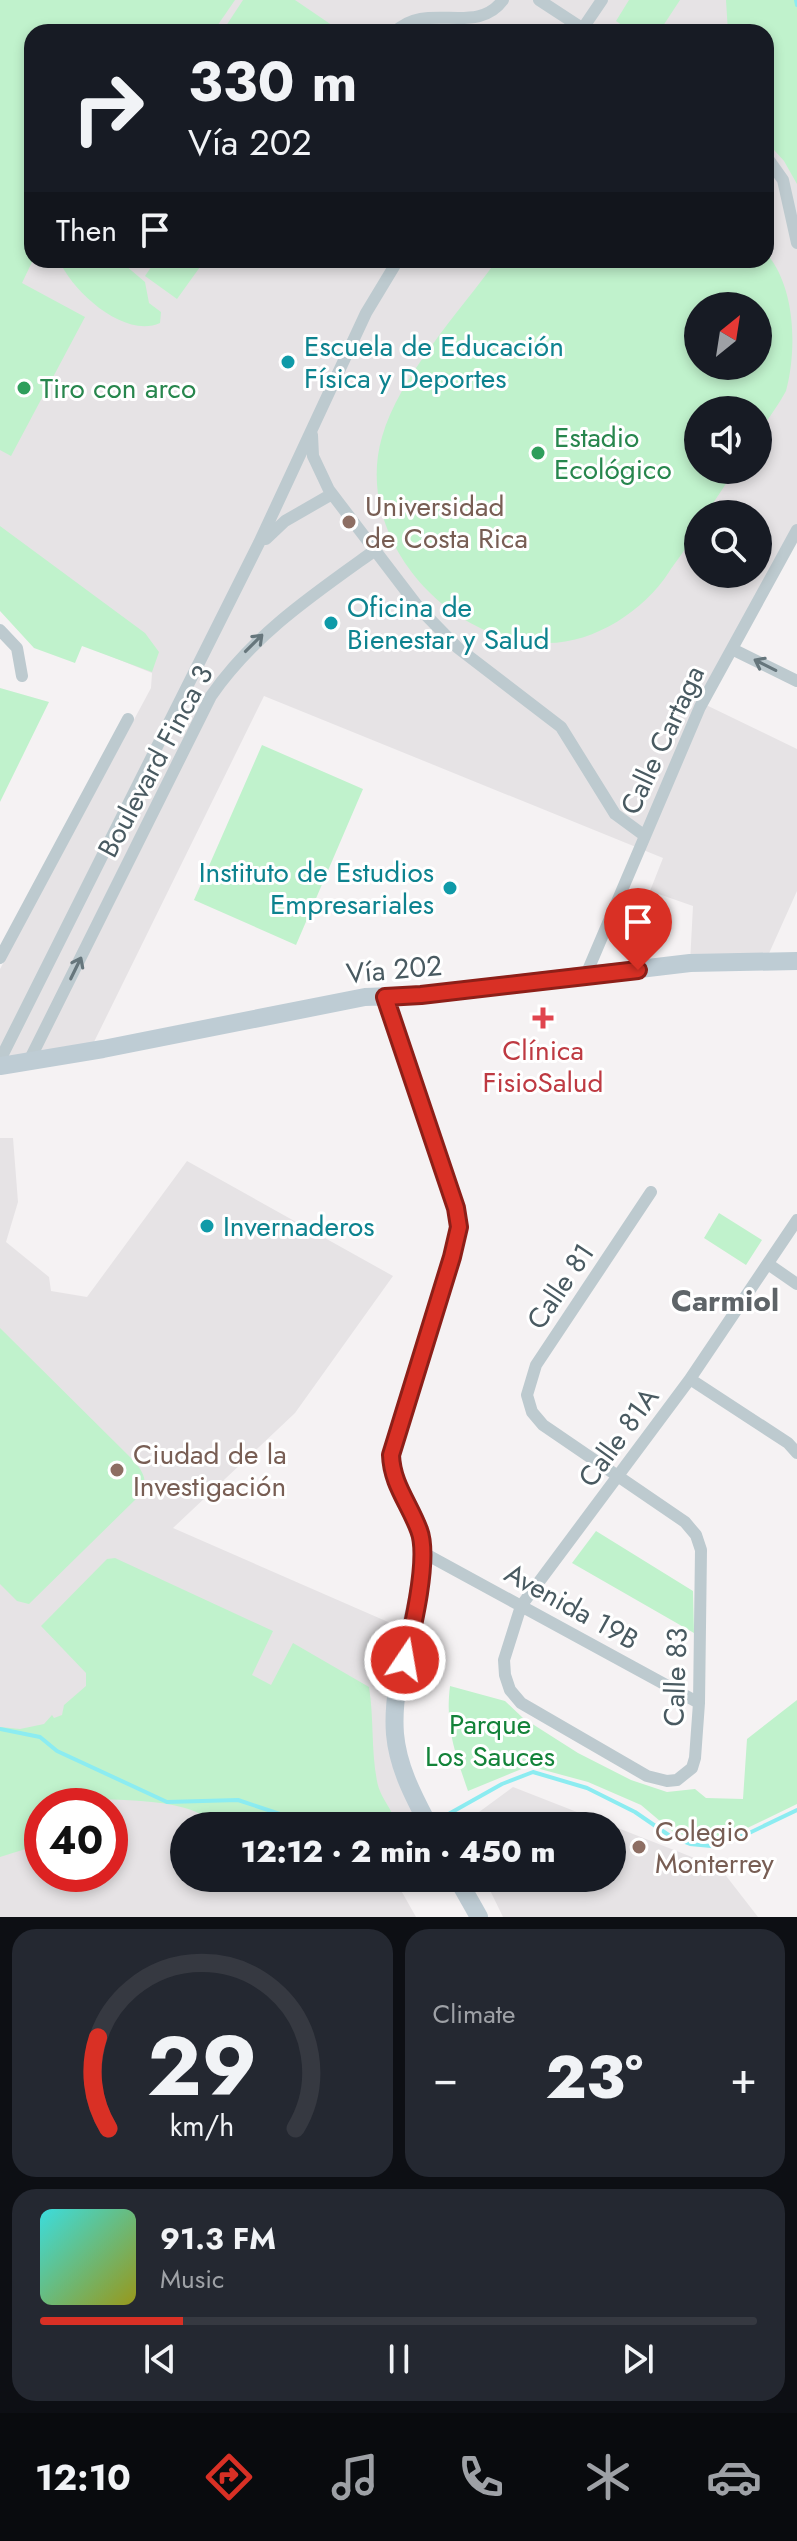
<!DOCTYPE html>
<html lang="en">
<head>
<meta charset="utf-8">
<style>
  :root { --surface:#171b24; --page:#242831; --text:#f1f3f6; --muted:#9ea1a6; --line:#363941; --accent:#d93025 }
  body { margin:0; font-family:Jost,sans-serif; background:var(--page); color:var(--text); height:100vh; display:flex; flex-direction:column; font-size:30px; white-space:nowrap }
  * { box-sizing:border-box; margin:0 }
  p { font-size:26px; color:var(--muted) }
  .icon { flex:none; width:44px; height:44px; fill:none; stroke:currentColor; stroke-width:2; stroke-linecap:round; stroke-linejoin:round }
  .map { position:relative; height:1917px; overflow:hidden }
  .details { display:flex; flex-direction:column; gap:12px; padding:12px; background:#0d0f14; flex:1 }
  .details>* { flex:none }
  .guide { position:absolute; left:24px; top:24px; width:750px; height:244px; border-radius:24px; box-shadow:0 4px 12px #0003; background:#171b24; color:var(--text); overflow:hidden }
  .needle { width:52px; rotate:30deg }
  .tools { position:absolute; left:684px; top:292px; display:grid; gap:16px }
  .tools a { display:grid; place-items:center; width:88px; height:88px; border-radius:50%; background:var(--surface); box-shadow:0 4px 12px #0003; font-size:40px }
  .speed { position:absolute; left:24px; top:1788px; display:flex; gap:16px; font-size:40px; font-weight:700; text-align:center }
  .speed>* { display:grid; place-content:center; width:104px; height:104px; border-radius:50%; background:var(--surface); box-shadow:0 4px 12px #0003; line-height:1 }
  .speed .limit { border:12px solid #d22; background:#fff; color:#111 }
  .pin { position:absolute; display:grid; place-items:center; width:68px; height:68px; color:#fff; margin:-82px -34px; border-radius:50% 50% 50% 0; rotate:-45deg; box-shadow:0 0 8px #0007 }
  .pin .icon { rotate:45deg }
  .me { position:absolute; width:88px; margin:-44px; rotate:12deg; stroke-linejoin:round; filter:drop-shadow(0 0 6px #0008) }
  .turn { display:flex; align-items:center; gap:28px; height:168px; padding:0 32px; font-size:36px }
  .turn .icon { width:104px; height:104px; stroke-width:2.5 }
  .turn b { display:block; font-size:56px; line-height:68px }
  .then { display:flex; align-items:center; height:76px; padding:0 32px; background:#0003; gap:16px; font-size:30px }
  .big { font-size:60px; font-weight:800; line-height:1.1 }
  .details .tile { flex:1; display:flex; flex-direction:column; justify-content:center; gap:12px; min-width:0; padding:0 28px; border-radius:24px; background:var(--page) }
  .details .dial { align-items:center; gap:0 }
  .dial svg { height:208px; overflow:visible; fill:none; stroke:var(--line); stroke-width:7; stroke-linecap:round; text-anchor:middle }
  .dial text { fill:var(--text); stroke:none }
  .song { display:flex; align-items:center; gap:24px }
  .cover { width:96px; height:96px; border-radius:12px; background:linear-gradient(135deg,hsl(180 70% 55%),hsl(60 70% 35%)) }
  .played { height:8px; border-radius:4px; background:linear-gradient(90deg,var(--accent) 20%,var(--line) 20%) }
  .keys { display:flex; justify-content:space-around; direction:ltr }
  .heat { display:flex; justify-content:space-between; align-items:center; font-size:44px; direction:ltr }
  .details .tiles { flex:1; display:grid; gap:12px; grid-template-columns:1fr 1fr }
  .tile:last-child { grid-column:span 2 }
  .trip { position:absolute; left:170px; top:1812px; width:456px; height:80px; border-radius:40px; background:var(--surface); box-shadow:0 4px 12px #0003; font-weight:800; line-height:80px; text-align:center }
  .dock { display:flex; height:128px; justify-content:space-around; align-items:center; background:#090b0e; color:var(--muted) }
  .dock .icon { width:56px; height:56px }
  .dock .selected { color:var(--accent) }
  .dock b { font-size:36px; color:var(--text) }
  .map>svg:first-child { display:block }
  .education { fill:#e6e3e5; fill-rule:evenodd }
  .green { fill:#c0f2cc; fill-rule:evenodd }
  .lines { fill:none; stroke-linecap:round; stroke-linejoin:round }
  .stream { stroke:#8cecf1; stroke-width:4 }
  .street { stroke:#bdcacf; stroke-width:12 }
  .secondary { stroke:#beccd4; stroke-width:18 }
  .oneway { stroke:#66767c }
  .route-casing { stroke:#8d1f18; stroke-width:20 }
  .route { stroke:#d93025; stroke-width:14 }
  .culture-dot { fill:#0f9aa8; stroke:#fff; stroke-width:3 }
  .leisure-dot { fill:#2e9e5b; stroke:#fff; stroke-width:3 }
  .education-dot { fill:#8d6e63; stroke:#fff; stroke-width:3 }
  .health-dot { fill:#e0444e; stroke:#fff; stroke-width:3 }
  .labels { text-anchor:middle; stroke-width:6; stroke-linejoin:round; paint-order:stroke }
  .culture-label { font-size:28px; fill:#0d838f; stroke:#fff; text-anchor:start }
  .leisure-label { font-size:28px; fill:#27864d; stroke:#fff; text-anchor:start }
  .education-label { font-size:28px; fill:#785e54; stroke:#fff; text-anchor:start }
  .street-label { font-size:28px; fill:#495a61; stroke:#fff }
  .health-label { font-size:28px; fill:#be3a42; stroke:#fff }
  .park-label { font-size:28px; fill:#138339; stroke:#fff }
  .neighbourhood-label { font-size:30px; font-weight:bold; fill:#5e6468; stroke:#fff }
</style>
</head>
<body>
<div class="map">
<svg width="797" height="1917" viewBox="0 0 797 1917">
  <rect width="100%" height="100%" fill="#f5f2f3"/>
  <path class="education" d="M13 0H797V530L702 703 797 749V891L766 960 690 963 693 906 650 891 663 858 264 696 93 1044 0 1058V969L151 688 152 673 90 648 0 589V151L32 260H766V32H32ZM698 306H758V366H698ZM698 410H758V470H698ZM698 514H758V574H698Z
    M0 1138H13L18 1202 6 1242 49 1277 51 1291 87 1297 187 1161 393 1276 295 1413 173 1528 411 1632 395 1733 429 1826H184V1878H394L416 1917H0ZM42 1806H110V1874H42Z
    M513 1787 720 1868 758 1917H503L484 1878H612V1826H460Z"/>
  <path class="green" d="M0 0H235L213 32H32L33 260 22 283 85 317 11 456 0 450Z
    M243 0H295L342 32H222Z
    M629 0H680L659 32H632L616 21Z
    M726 0H797V184L784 161 766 141V32H728Z
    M766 253C796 287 797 350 786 391 778 406 767 420 758 434V410H698V470H735L706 514H698C698 536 681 554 669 572 644 611 594 643 548 643 447 645 353 536 382 437 399 377 460 311 497 260H766ZM698 306H758V366H698Z
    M59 260H119L145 282 149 303 161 312 160 323C124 339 72 291 59 260Z
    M156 260H205L177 299 145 276Z
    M0 526 145 633 159 652 152 672 82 646 75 663 34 648 0 611Z
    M0 688 49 702 0 802Z
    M262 745 363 789 296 945 194 900Z
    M719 1213 762 1240 746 1265 704 1238Z
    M0 1328 134 1461C145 1474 149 1483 138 1497L29 1604 17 1601 0 1584Z
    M596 1531 693 1591 694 1633 572 1563Z
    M115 1558 273 1631 252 1675 271 1685 293 1643 369 1687C374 1718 371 1750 377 1781 380 1799 395 1811 396 1826H232C214 1822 200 1812 185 1808 155 1800 127 1800 96 1799 87 1799 75 1793 65 1795 58 1797 54 1801 50 1806H42V1825L35 1846 0 1857V1727L20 1729 44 1724 52 1715 54 1718 62 1715 64 1705 86 1686V1673L41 1626 107 1559Z
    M450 1686 505 1701 523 1718 578 1753 631 1780 667 1792 695 1789 706 1798 743 1799 747 1739 797 1700V1804L739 1832 709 1842 673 1832 641 1805 588 1782 529 1766 468 1791C455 1753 445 1727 450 1686Z"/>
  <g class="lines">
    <path class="stream" d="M796 0 797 5
      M0 1729 40 1737 57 1751 167 1802 238 1800 316 1826
      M445 1816 502 1784 533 1772 587 1788 635 1812 670 1836 690 1844 711 1846 745 1835 797 1810"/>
    <path class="street" d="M539 0 588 32
      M583 28 602 0
      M395 32C427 0 476 37 503 0
      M766 156 783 180 797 243
      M312 435 313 456 329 490 419 608 458 648 561 727 615 814 645 836
      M266 539 285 521 332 494
      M0 630 17 648 22 676
      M732 649 797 681
      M0 958 128 719
      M585 977 700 707 797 530
      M0 1060 259 543 366 313 398 260
      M28 1063 211 696C254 634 314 594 374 551
      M651 1192 536 1365 527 1395 532 1412 543 1425 685 1522 696 1535 701 1550 699 1703 695 1758 692 1768 677 1780 667 1781 647 1776 521 1703 510 1690 505 1675 504 1660 521 1606 690 1379 797 1220
      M768 1264 797 1284
      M690 1379 788 1443 797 1453
      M422 1552 699 1703"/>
    <path class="secondary" d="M385 997 456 1208 459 1227 452 1257 391 1455C393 1491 421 1515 422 1546 424 1610 390 1671 395 1734 398 1768 414 1797 429 1826
      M0 1066 103 1049 365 997 421 995 690 963 797 961
      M457 1878 479 1917"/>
  </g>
  <defs><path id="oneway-shaft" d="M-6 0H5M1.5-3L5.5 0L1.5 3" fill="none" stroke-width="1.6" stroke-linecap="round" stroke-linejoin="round" transform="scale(2)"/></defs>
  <g class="oneway">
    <use href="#oneway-shaft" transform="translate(254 643) rotate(-45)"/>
    <use href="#oneway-shaft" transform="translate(765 665) rotate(-153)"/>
    <use href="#oneway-shaft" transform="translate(76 968) rotate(-64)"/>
  </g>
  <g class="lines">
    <g class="route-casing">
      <path id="route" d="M405 1660C412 1631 430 1558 419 1530 409 1503 392 1484 391 1455L452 1257 459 1227 456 1208 385 997 421 995 638 970"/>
    </g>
    <use href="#route" class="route"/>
  </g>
  <g class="culture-dot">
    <circle cx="288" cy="362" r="8"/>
    <circle cx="331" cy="623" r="8"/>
    <circle cx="450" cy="888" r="8"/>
    <circle cx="207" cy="1226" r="8"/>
  </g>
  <g class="leisure-dot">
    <circle cx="24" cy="388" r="8"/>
    <circle cx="538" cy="453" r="8"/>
  </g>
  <g class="education-dot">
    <circle cx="349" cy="522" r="8"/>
    <circle cx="117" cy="1470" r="8"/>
    <circle cx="639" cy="1847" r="8"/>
  </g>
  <path class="health-dot" d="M539 1006h8v8h8v8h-8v8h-8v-8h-8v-8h8z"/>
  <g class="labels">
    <g class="culture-label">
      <text x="304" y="356">Escuela de Educación<tspan x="304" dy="32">Física y Deportes</tspan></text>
      <text x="347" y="617">Oficina de<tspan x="347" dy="32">Bienestar y Salud</tspan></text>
      <text x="434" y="882" text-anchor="end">Instituto de Estudios<tspan x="434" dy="32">Empresariales</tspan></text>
      <text x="223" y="1236">Invernaderos</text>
    </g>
    <g class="leisure-label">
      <text x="40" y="398">Tiro con arco</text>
      <text x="554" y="447">Estadio<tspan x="554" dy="32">Ecológico</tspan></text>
    </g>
    <g class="education-label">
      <text x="365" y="516">Universidad<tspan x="365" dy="32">de Costa Rica</tspan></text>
      <text x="133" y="1464">Ciudad de la<tspan x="133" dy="32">Investigación</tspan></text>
      <text x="655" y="1841">Colegio<tspan x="655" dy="32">Monterrey</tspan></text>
    </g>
    <g class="street-label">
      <text transform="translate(662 740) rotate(-65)" y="10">Calle Cartaga</text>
      <text transform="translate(155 761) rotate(-62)" y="10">Boulevard Finca 3</text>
      <text transform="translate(394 969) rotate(-5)" y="10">Vía 202</text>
      <text transform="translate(560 1286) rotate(-56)" y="10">Calle 81</text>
      <text transform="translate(618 1437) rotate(-54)" y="10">Calle 81A</text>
      <text transform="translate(572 1606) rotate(29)" y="10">Avenida 19B</text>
      <text transform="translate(675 1677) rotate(-88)" y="10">Calle 83</text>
    </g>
    <g class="health-label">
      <text x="543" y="1060">Clínica<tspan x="543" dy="32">FisioSalud</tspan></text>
    </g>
    <g class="park-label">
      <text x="490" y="1734">Parque<tspan x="490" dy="32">Los Sauces</tspan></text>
    </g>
    <g class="neighbourhood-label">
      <text x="725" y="1311">Carmiol</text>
    </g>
  </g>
</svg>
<div class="tools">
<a><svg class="needle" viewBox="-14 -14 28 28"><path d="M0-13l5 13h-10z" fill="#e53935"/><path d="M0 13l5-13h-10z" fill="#9ea1a6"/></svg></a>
<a><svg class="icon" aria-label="sound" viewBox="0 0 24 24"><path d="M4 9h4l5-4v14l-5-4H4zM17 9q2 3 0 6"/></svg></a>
<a><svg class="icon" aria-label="search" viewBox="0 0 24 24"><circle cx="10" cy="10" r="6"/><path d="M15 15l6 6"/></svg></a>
</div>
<div class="speed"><div class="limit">40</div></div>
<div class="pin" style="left:638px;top:970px;background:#d93025"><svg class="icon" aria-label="arrive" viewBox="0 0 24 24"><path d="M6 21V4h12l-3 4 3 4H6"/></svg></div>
<svg class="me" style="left:405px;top:1660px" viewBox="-20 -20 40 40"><circle r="17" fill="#d93025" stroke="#fff" stroke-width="3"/><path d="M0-11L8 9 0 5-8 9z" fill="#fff"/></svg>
<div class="trip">12:12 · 2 min · 450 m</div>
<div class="guide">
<div class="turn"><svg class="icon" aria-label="right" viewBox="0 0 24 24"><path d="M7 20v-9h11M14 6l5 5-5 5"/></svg><div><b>330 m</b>Vía 202</div></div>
<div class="then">Then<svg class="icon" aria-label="arrive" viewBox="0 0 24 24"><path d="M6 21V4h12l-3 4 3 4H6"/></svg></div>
</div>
</div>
<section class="details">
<div class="tiles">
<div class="tile dial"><svg viewBox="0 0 100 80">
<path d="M14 69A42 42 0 1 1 86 69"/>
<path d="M14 69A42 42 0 0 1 10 34" stroke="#d93025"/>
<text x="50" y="56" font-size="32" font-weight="700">29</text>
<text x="50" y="72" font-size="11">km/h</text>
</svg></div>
<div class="tile"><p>Climate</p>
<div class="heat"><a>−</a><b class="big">23°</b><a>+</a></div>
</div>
<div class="tile">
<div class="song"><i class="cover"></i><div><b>91.3 FM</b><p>Music</p></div></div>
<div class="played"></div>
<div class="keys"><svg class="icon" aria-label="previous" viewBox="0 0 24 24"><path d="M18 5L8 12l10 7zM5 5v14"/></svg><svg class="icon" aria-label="pause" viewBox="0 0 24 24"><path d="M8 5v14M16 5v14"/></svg><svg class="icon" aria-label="next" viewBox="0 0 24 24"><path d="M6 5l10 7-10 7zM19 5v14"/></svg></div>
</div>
</div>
</section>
<nav class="dock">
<b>12:10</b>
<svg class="icon selected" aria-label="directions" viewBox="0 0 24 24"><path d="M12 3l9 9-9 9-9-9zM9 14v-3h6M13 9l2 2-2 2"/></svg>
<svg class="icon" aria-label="music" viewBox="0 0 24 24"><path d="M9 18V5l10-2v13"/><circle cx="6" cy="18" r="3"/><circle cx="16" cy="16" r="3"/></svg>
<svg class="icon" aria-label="phone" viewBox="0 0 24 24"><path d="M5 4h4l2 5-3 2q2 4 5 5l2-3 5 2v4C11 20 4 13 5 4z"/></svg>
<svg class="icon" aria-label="climate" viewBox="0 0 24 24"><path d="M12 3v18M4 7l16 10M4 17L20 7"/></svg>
<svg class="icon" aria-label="car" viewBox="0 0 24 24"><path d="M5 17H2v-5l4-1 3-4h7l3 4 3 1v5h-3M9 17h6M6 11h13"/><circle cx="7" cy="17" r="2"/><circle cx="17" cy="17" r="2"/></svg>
</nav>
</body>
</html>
